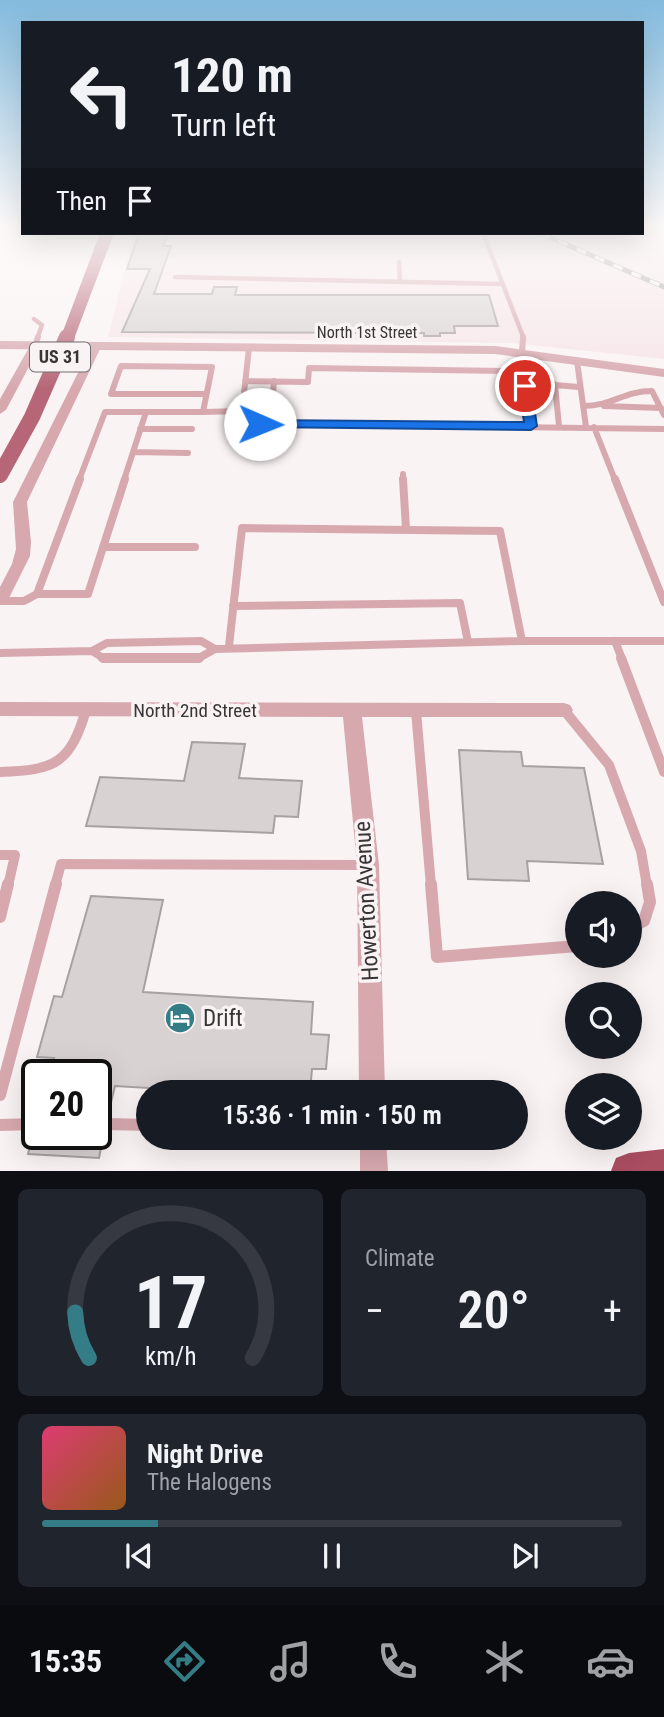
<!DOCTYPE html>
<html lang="en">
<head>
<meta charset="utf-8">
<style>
  :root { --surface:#171b24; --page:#20242c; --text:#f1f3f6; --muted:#9ea1a6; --line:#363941; --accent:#357d86 }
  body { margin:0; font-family:"Roboto Condensed",sans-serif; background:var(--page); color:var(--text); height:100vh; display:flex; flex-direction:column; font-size:26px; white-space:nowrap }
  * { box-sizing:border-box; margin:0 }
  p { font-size:23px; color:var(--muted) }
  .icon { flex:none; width:38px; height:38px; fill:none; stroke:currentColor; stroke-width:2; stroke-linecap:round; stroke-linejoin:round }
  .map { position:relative; height:1171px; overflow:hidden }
  .drawer { display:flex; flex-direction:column; gap:18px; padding:18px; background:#0d0f14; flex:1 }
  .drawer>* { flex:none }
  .top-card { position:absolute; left:21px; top:21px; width:623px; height:214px; border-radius:0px; box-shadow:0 7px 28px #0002; background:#171b24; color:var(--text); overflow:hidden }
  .controls { position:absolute; left:565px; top:891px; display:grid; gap:14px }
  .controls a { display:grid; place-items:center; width:77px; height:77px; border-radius:50%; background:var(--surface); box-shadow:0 7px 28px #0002; font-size:35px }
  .speed { position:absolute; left:21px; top:1059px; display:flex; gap:14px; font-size:35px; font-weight:700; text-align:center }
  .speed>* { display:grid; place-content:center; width:91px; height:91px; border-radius:50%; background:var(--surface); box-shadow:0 7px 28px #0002; line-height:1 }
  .speed .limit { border:4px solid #111; border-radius:10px; background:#fff; color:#111 }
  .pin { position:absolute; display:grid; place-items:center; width:60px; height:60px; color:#fff; margin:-30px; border:4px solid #fff; border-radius:50%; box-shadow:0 2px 7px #0007 }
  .me { position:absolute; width:77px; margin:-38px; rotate:91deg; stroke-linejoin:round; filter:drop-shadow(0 0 5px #0008) }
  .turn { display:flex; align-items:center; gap:24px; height:147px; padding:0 35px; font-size:32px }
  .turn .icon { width:91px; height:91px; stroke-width:2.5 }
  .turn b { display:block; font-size:49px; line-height:60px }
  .then { display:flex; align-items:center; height:66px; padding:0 35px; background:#0003; gap:14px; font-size:26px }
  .big { font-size:52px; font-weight:600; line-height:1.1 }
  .drawer .widget { flex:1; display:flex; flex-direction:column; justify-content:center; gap:10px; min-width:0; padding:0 24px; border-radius:10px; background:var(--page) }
  .drawer .dial { align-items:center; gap:0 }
  .dial svg { height:182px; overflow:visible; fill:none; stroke:var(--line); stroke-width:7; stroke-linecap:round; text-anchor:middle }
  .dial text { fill:var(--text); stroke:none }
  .song { display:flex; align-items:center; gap:21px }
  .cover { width:84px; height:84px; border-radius:10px; background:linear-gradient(135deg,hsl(340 70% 55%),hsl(30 70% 35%)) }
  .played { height:7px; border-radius:4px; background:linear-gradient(90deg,var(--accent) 20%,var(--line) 20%) }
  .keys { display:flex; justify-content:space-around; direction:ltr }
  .heat { display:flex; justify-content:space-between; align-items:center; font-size:38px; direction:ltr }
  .drawer .tiles { flex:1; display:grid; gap:18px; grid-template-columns:1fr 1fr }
  .widget:last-child { grid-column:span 2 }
  .trip { position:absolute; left:136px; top:1080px; width:392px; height:70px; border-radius:35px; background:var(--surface); box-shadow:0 7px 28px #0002; font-weight:600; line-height:70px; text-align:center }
  .tab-bar { display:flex; height:112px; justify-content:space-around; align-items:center; background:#090b0e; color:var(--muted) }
  .tab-bar .icon { width:49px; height:49px }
  .tab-bar .active { color:var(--accent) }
  .tab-bar b { font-size:32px; color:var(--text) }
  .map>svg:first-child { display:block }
  .built { fill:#f6e5e7 }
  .building { fill:#d9d2d3; stroke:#a8a1a2; stroke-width:2 }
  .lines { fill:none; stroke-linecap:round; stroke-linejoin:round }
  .service-far4 { stroke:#d7a9af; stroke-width:4.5 }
  .service-far3 { stroke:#d7a9af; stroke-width:6 }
  .service-far2 { stroke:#d7a9af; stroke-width:8 }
  .service-far1 { stroke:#d7a9af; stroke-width:10 }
  .service { stroke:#d7a9af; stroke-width:12 }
  .minor { fill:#d7a9af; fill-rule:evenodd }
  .tertiary { fill:#d7a9af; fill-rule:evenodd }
  .motorway { fill:#a94d61; fill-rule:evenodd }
  .rail-casing { stroke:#a29d9e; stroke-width:5 }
  .rail { stroke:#faf3f4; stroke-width:3.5; stroke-dasharray:10; stroke-linecap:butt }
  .primary-bridge-far1 { stroke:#b66676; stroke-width:13 }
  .primary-bridge { stroke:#b66676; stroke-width:16 }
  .route { fill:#1a73e8; stroke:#114b97; stroke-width:2 }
  .labels { text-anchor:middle; stroke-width:7; stroke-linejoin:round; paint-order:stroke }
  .far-street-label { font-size:16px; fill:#383536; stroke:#faf3f4 }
  .shield { fill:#faf3f4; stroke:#726e6f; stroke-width:2 }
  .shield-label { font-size:18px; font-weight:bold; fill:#383536 }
  .street-label { font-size:19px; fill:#383536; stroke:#faf3f4 }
  .near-street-label { font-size:23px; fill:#383536; stroke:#faf3f4 }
  .near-poi-label { font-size:23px; fill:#383536; stroke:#faf3f4; text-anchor:start }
</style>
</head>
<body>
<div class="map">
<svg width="664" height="1171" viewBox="0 0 664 1171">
  <rect width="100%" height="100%" fill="#faf3f4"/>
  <path class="built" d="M642 226H651L664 242V359L512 343 108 337 134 233H642Z"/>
  <path class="building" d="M139 233H168L163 246H171L154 294H212L214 287H237L235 295H489L498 326H454L455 333H440V336H424V333L122 332 150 269H127Z
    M192 742 245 744 239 778 302 781 298 817 275 816 273 833 86 826 100 777 184 781Z
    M459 750 521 752 523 766 584 768 603 864 527 861 529 881 468 879Z
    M91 896 163 900 143 992 313 1002 311 1034 329 1035 326 1069H312L310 1092H217L115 1086 108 1115 101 1117 97 1123 99 1129 104 1132 99 1158 28 1154 33 1134H96V1074H50L54 1058 37 1057 54 996 62 997Z"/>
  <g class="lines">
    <path class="service-far4" d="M483 233 524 339
      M399 262 400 282
      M175 277 503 284
      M34 319 42 325 37 339"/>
    <path class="service-far3" d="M523 337 522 354 555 385 559 426
      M35 346 38 337
      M577 361 586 427
      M245 381 308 382 309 368 505 371 523 376 531 426
      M555 385 579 387
      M206 394H111L121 366 212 367 203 412 242 411 249 348
      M583 406C613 406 623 391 652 391L664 415
      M604 406 661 408
      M146 412H203
      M260 424 664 429
      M594 427 615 480
      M140 429H192
      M257 444 264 402 273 392 274 381
      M133 452 188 453
      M403 474V480
      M79 480 105 412H146
      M124 480 146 412"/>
    <path class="service-far2" d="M80 479 37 594H88L125 479
      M403 479 406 529
      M615 479 664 602
      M103 547H195
      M0 601H24L37 594
      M233 606 460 603 468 642
      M201 641 215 649 199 658H103L92 651 107 643Z
      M615 641 622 659
      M229 646 242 528 500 531 522 641H664
      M215 649 522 641
      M0 653 92 651"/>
    <path class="service-far1" d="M103 658H199
      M621 658 664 772
      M564 710 609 765 641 851 647 886
      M416 711 431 886
      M0 772C55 770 70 764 86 710
      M0 855H15L8 886
      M55 886 61 864 365 865"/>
    <path class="service" d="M431 884 437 957 578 946
      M0 917 8 884
      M630 928 644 921 650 902 647 884
      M0 1095 56 884
      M106 1124 149 1125
      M0 1125 36 1124"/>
    <path class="minor" d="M31 344 40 346 6 410 0 414V399Z
      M92 345 101 347 27 502 31 542 30 556 6 604 0 605V587L12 564 16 549 13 502Z
      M0 702 564 703 570 705 573 710 570 715 564 717H362L379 865 385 1092H359L357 865 343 717 0 716Z
      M360 1138H386L388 1171H360Z"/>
    <path class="tertiary" d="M0 341 495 346 664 369V377L495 354 0 349Z"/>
    <path class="motorway" d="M664 1149V1171H611L616 1158 629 1153Z"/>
    <g class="rail-casing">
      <path id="rail" d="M540 233 664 287"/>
    </g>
    <use href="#rail" class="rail"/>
    <path class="primary-bridge-far1" d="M67 339 107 233"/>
    <path class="primary-bridge" d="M0 475 32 417 67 337"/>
  </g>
  <linearGradient id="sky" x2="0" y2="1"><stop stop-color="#83bbde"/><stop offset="0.58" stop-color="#fdfafa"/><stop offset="1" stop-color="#fdfafa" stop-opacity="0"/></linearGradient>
  <rect width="664" height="390" fill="url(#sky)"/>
  <path class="route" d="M525 382 531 386 537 426 531 430 260 427 254 424 260 420 524 422 519 386Z"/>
  <defs>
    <g id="hotel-disc" transform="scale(1.575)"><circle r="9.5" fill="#357d86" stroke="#faf3f4"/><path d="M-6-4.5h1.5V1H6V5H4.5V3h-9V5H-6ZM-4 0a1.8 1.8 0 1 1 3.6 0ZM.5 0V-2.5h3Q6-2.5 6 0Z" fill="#fff"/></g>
  </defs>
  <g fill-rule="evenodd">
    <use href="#hotel-disc" x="180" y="1018"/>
  </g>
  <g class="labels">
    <g class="far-street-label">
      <text x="367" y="338">North 1st Street</text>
    </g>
    <rect class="shield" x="30" y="342.5" width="60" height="29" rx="5"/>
    <g class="shield-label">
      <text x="60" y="363">US 31</text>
    </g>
    <g class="street-label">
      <text x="195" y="717">North 2nd Street</text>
    </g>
    <g class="near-street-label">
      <text transform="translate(366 901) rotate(-93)" y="8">Howerton Avenue</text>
    </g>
    <g class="near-poi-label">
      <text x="203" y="1026">Drift</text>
    </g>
  </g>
</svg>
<div class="controls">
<a><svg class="icon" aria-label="sound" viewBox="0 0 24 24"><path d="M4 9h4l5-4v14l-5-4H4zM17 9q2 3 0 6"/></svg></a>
<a><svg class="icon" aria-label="search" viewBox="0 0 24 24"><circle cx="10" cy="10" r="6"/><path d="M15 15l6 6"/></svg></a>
<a><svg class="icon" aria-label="layers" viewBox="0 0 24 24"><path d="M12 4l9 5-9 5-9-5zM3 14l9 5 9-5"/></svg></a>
</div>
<div class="speed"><div class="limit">20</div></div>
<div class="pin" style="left:525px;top:386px;background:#d93025"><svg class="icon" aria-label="arrive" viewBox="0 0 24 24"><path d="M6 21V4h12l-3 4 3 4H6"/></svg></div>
<svg class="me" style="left:260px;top:424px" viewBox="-20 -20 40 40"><circle r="19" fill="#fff"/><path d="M0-13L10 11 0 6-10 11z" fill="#1a73e8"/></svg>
<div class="trip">15:36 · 1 min · 150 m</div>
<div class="top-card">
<div class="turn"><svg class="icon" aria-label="left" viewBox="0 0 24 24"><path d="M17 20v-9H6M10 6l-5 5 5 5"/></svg><div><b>120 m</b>Turn left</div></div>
<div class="then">Then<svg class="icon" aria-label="arrive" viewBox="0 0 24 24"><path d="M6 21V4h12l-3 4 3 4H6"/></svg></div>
</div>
</div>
<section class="drawer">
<div class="tiles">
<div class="widget dial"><svg viewBox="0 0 100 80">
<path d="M14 69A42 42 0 1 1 86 69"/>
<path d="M14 69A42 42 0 0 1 8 49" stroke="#357d86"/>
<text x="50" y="56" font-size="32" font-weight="700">17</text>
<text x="50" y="72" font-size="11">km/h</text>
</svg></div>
<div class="widget"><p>Climate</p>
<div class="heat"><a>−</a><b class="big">20°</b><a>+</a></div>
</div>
<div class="widget">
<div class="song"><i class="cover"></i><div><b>Night Drive</b><p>The Halogens</p></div></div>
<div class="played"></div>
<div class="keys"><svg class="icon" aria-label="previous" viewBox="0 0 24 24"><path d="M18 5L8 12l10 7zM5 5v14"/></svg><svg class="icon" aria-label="pause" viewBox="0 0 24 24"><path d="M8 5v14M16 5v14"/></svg><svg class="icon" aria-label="next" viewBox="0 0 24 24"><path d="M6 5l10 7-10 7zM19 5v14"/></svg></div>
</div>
</div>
</section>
<nav class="tab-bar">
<b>15:35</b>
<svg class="icon active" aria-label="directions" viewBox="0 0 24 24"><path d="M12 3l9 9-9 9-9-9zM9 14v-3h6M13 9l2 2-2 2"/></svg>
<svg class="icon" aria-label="music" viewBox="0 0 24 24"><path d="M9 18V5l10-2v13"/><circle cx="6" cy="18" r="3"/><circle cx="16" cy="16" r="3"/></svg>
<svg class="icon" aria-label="phone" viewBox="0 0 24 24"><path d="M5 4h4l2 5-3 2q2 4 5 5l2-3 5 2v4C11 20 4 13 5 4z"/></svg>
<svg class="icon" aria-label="climate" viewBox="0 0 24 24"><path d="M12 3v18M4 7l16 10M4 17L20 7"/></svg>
<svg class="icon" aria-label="car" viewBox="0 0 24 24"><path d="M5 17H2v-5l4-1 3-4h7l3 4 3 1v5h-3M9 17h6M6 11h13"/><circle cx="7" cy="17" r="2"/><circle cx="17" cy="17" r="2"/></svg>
</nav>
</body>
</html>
